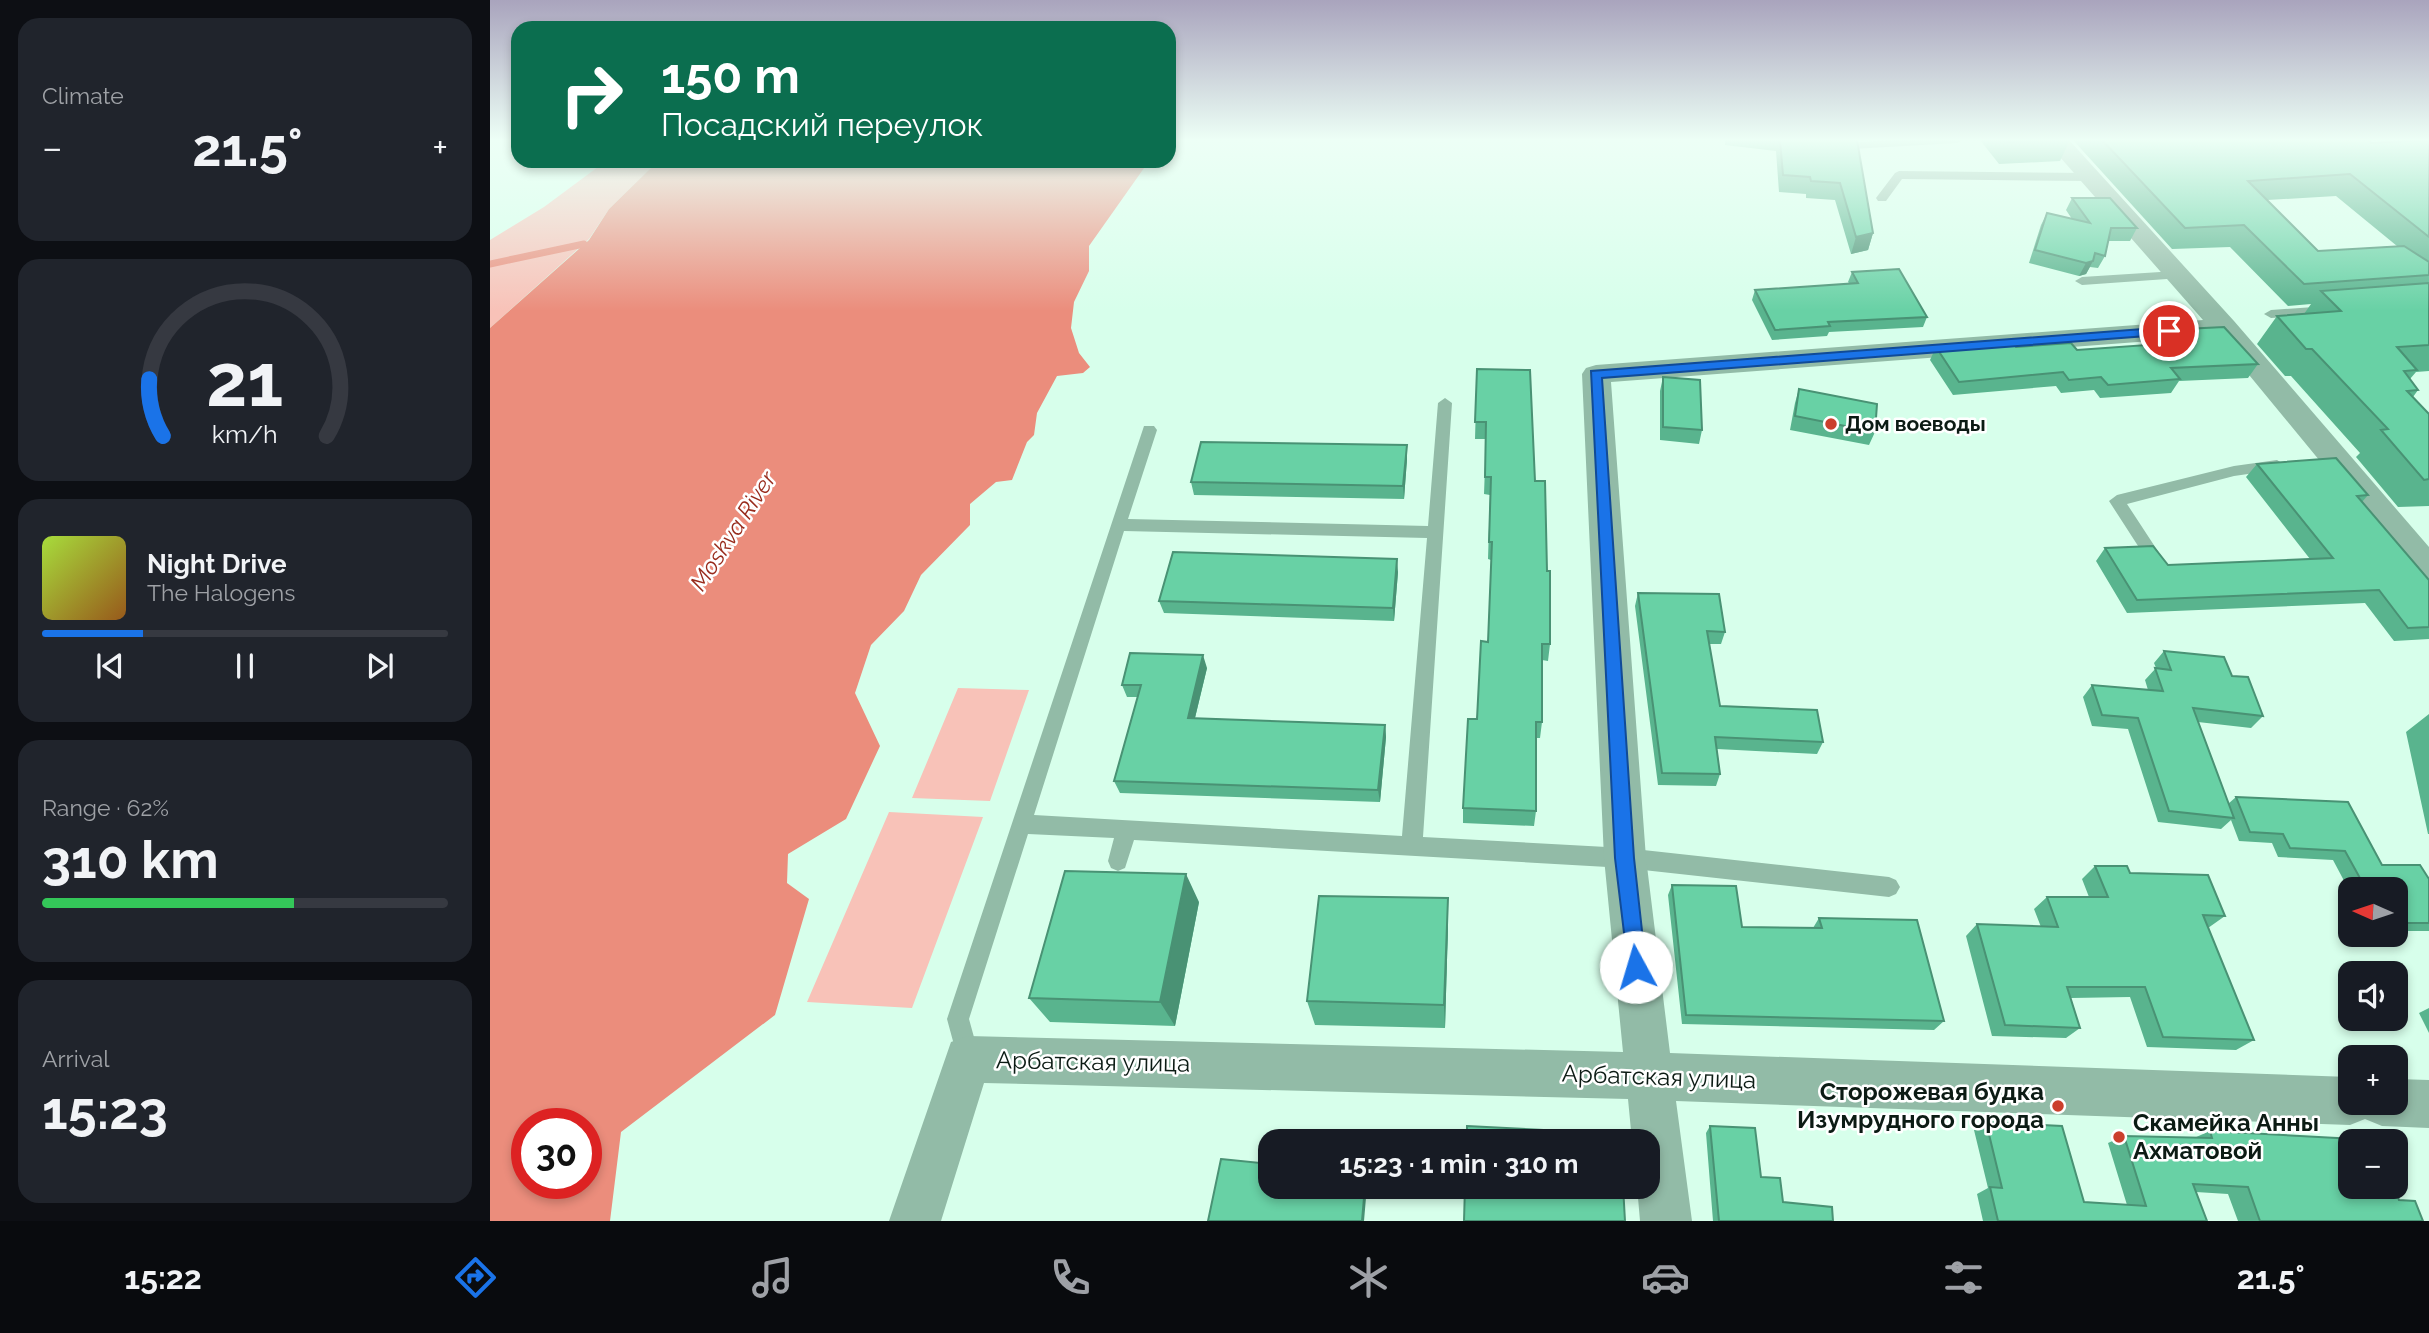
<!DOCTYPE html>
<html lang="en">
<head>
<meta charset="utf-8">
<style>
  :root { --surface:#171b24; --page:#20242c; --text:#f1f3f6; --muted:#9ea1a6; --line:#363941; --accent:#1a73e8 }
  body { margin:0; font-family:Raleway,sans-serif; background:var(--page); color:var(--text); height:100vh; display:flex; flex-direction:column; font-size:26px; white-space:nowrap }
  * { box-sizing:border-box; margin:0 }
  p { font-size:23px; color:var(--muted) }
  .icon { flex:none; width:38px; height:38px; fill:none; stroke:currentColor; stroke-width:2; stroke-linecap:round; stroke-linejoin:round }
  .map { position:relative; flex:1; overflow:hidden }
  .panel { display:flex; flex-direction:column; gap:18px; padding:18px; background:#0d0f14; width:490px }
  .panel>* { flex:none }
  .hud { position:absolute; left:21px; top:21px; width:665px; height:147px; border-radius:21px; box-shadow:0 4px 10px #0003; background:#0b6e4f; color:#fff; overflow:hidden }
  .needle { width:46px; rotate:273deg }
  .tools { position:absolute; left:1848px; top:877px; display:grid; gap:14px }
  .tools a { display:grid; place-items:center; width:70px; height:70px; border-radius:14px; background:var(--surface); box-shadow:0 4px 10px #0003; font-size:35px }
  .speed { position:absolute; left:21px; top:1108px; display:flex; gap:14px; font-size:35px; font-weight:700; text-align:center }
  .speed>* { display:grid; place-content:center; width:91px; height:91px; border-radius:50%; background:var(--surface); box-shadow:0 4px 10px #0003; line-height:1 }
  .speed .limit { border:10px solid #d22; background:#fff; color:#111 }
  .pin { position:absolute; display:grid; place-items:center; width:60px; height:60px; color:#fff; margin:-30px; border:4px solid #fff; border-radius:50%; box-shadow:0 2px 7px #0007 }
  .me { position:absolute; width:77px; margin:-38px; rotate:354deg; stroke-linejoin:round; filter:drop-shadow(0 0 5px #0008) }
  .turn { display:flex; align-items:center; gap:24px; height:147px; padding:0 35px; font-size:32px }
  .turn .icon { width:91px; height:91px; stroke-width:2.5 }
  .turn b { display:block; font-size:49px; line-height:60px }
  .big { font-size:52px; font-weight:700; line-height:1.1 }
  .panel .tile { flex:1; display:flex; flex-direction:column; justify-content:center; gap:10px; min-width:0; padding:0 24px; border-radius:21px; background:var(--page) }
  .panel .dial { align-items:center; gap:0 }
  .dial svg { height:182px; overflow:visible; fill:none; stroke:var(--line); stroke-width:7; stroke-linecap:round; text-anchor:middle }
  .dial text { fill:var(--text); stroke:none }
  .song { display:flex; align-items:center; gap:21px }
  .cover { width:84px; height:84px; border-radius:10px; background:linear-gradient(135deg,hsl(80 70% 55%),hsl(30 70% 35%)) }
  .played { height:7px; border-radius:4px; background:linear-gradient(90deg,var(--accent) 25%,var(--line) 25%) }
  .keys { display:flex; justify-content:space-around; direction:ltr }
  .heat { display:flex; justify-content:space-between; align-items:center; font-size:38px; direction:ltr }
  .charge { height:10px; border-radius:5px; background:linear-gradient(90deg,#34c759 62%,var(--line) 0) }
  .trip { position:absolute; left:768px; top:1129px; width:402px; height:70px; border-radius:21px; background:var(--surface); box-shadow:0 4px 10px #0003; font-weight:700; line-height:70px; text-align:center }
  .dock { display:flex; height:112px; justify-content:space-around; align-items:center; background:#090b0e; color:var(--muted) }
  .dock .icon { width:49px; height:49px }
  .dock .selected { color:var(--accent) }
  .dock b { font-size:32px; color:var(--text) }
  main { display:flex; flex:1; min-height:0 }
  .map>svg:first-child { display:block }
  .green { fill:#f8c2b8 }
  .water { fill:#eb8d7c; fill-rule:evenodd }
  .lines { fill:none; stroke-linecap:round; stroke-linejoin:round }
  .stream { stroke:#eb8d7c; stroke-width:7 }
  .lane { fill:#92bba7; fill-rule:evenodd }
  .street { fill:#92bba7; fill-rule:evenodd }
  .wall { fill:#59b48e; fill-rule:evenodd }
  .shaded-wall { fill:#499274 }
  .building { fill:#68d1a5; stroke:#499274; stroke-width:2 }
  .route { fill:#1a73e8; stroke:#114b97; stroke-width:2 }
  .poi-dot { fill:#cb3f2c; stroke:#fff; stroke-width:2.5 }
  .labels { text-anchor:middle; stroke-width:5; stroke-linejoin:round; paint-order:stroke }
  .poi-label { font-size:21px; font-weight:bold; fill:#0c1b14; stroke:#fff; text-anchor:start }
  .water-label { font-size:23px; font-style:italic; fill:#982b1c; stroke:#fff }
  .near-street-label { font-size:24px; fill:#0c1b14; stroke:#fff }
  .near-poi-label { font-size:24px; font-weight:bold; fill:#0c1b14; stroke:#fff; text-anchor:end }
</style>
</head>
<body>
<main>
<section class="panel">
<div class="tile"><p>Climate</p>
<div class="heat"><a>−</a><b class="big">21.5°</b><a>+</a></div>
</div>
<div class="tile dial"><svg viewBox="0 0 100 80">
<path d="M14 69A42 42 0 1 1 86 69"/>
<path d="M14 69A42 42 0 0 1 8 44" stroke="#1a73e8"/>
<text x="50" y="56" font-size="32" font-weight="700">21</text>
<text x="50" y="72" font-size="11">km/h</text>
</svg></div>
<div class="tile">
<div class="song"><i class="cover"></i><div><b>Night Drive</b><p>The Halogens</p></div></div>
<div class="played"></div>
<div class="keys"><svg class="icon" aria-label="previous" viewBox="0 0 24 24"><path d="M18 5L8 12l10 7zM5 5v14"/></svg><svg class="icon" aria-label="pause" viewBox="0 0 24 24"><path d="M8 5v14M16 5v14"/></svg><svg class="icon" aria-label="next" viewBox="0 0 24 24"><path d="M6 5l10 7-10 7zM19 5v14"/></svg></div>
</div>
<div class="tile"><p>Range · 62%</p><b class="big">310 km</b><div class="charge"></div></div>
<div class="tile"><p>Arrival</p><b class="big">15:23</b></div>
</section>
<div class="map">
<svg width="1939" height="1221" viewBox="0 0 1939 1221">
  <rect width="100%" height="100%" fill="#d7ffeb"/>
  <path class="green" d="M116 161H168L119 209 99 239 0 328V240L54 207Z
    M468 688 539 690 500 801 422 798Z
    M399 812 493 817 422 1008 317 1002Z"/>
  <path class="water" d="M168 161H659L599 246V271L584 302 581 328 589 353 600 367 593 373 567 376 547 413 544 435 537 442 522 480 506 482 480 504V525L431 575 414 611 381 645 365 693 390 746 356 819 298 854 297 883 319 899 285 1015 131 1132 120 1221H0V328L99 240 119 209ZM37 1124H96V1183H37Z"/>
  <g class="lines">
    <path class="stream" d="M0 264 94 244"/>
    <path class="lane" d="M1400 140H1472L1467 143 1344 150 1338 147 1344 144Z
      M1409 171 1599 173 1605 177 1599 181 1412 179 1396 201H1388L1386 198 1405 173Z
      M1686 271 1691 272V278L1592 285 1585 281 1592 277Z
      M1838 306 1845 310 1843 313 1781 318 1774 314 1781 310Z
      M955 398 962 403 933 837 1135 848 1399 877 1406 880 1410 887 1406 894 1399 897 1135 868 644 840 635 868 628 871 621 868 618 861 624 838 538 834 479 1019 490 1059 486 1067 478 1071 470 1067 457 1019 654 426H664L667 430 638 519 938 526 948 403ZM634 531 937 538 912 836 544 815Z
      M1787 460 1795 465 1793 469 1744 476 1637 504 1675 562 1667 568 1661 566 1619 501 1627 495 1744 466Z"/>
    <path class="street" d="M1555 140H1579L1744 321 1939 547V583L1927 579 1727 336 1121 382 1156 858 1180 1053 1860 1077V1102H1906V1079L1939 1080V1128L1892 1126 1875 1119 1860 1125 1186 1101 1202 1221H1150L1147 1186H1158V1141H1142L1138 1099 494 1083 451 1221H399L461 1042 478 1036 1133 1052 1114 858 1092 374 1096 368 1106 365 1713 320Z"/>
  </g>
  <path class="wall" d="M1235 140H1367L1383 233 1378 250 1361 254 1345 200 1316 198V194L1289 192 1286 151 1235 145Z
    M1490 140H1580L1570 161 1509 164Z
    M1583 140H1878L1881 143 1939 140V371L1926 372 1920 379 1928 390 1923 397 1939 414V506L1908 507 1866 457 1870 453 1801 376H1795L1767 344 1787 316 1814 314 1821 304 1798 306 1740 247 1682 249ZM1846 196 1907 246 1828 251 1777 200Z
    M1582 198 1647 228 1640 241H1618L1615 256 1608 268 1600 267 1596 274 1589 276 1539 263 1551 225 1557 213 1582 219 1576 210Z
    M1362 272 1437 317 1433 327 1339 332 1337 336 1282 340 1262 300 1265 290 1360 284 1358 282Z
    M1675 330 1768 364 1758 378 1689 381 1681 393 1610 398 1604 390 1571 393 1566 386 1463 395 1440 360 1446 347H1526L1587 350 1668 344 1667 343Z
    M987 369 1045 481 1057 571 1060 644 1058 661 1052 660V722L1050 738H1046V811L1044 826 973 823V808L998 642 1001 560 998 559 1000 495 994 494 996 439H985Z
    M1173 377 1212 430 1209 444 1170 440V391Z
    M1309 389 1385 432 1379 445 1300 430 1305 403Z
    M917 445V459L914 499 704 495 701 482Z
    M1767 464 1878 495 1872 502 1939 580V639L1904 641 1875 603 1637 613 1606 561 1615 548 1678 565 1820 559 1756 477Z
    M908 572 904 621 674 613 669 601Z
    M1148 593 1235 632 1231 644H1219L1230 706 1333 742 1327 754 1227 749 1230 774 1226 786 1168 785 1145 606Z
    M1674 651 1742 676 1773 716 1761 728 1708 722 1738 804 1746 797 1892 865 1939 879V931H1906V889H1860V892L1843 860 1788 857 1782 843 1749 841 1741 820 1731 829 1668 822 1638 729 1602 726 1593 697 1602 685 1658 690 1655 680 1666 668 1664 663Z
    M717 668 705 718 895 725 896 737 890 802 630 793 624 781 648 697H637L632 685Z
    M1939 714V834H1938L1916 732Z
    M1605 866 1640 873 1735 916 1718 928 1764 1040 1746 1050 1657 1047 1640 997 1581 998 1590 1028 1576 1038 1502 1036 1476 936 1487 924 1551 927 1544 909 1557 897H1599L1592 879Z
    M1182 885 1252 927 1323 928 1329 918 1454 1021 1444 1030 1192 1024 1178 895Z
    M709 902 685 1026 560 1022 539 998Z
    M958 926 955 1028 825 1025 817 1001Z
    M1939 1008V1033L1929 1013Z
    M1496 1122 1594 1202 1637 1205 1618 1143 1634 1136 1704 1138 1720 1131 1909 1200 1933 1221H1748L1738 1194 1706 1192 1717 1221H1493L1487 1194 1498 1188 1484 1130Z
    M1220 1126 1271 1177 1293 1202 1343 1221H1223L1216 1133Z"/>
  <path class="shaded-wall" d="M1383 233 1378 250 1361 254 1366 237Z
    M1603 261 1596 274 1589 276 1596 263Z
    M917 445V459L914 499 913 486Z
    M907 559 908 572 904 621 903 608Z
    M713 655 717 668 702 730 698 718Z
    M895 725 896 737 890 802 888 790Z
    M696 874 709 902 685 1026 670 1002Z
    M958 898V926L955 1028 954 1005Z
    M875 1186H877L874 1221H872Z"/>
  <path class="building" d="M1290 140H1367L1383 233 1366 237 1350 183 1321 181 1320 177 1293 175Z
    M1516 140H1571L1518 142Z
    M1612 140H1878L1881 143 1939 140V237L1860 174 1758 181 1828 251 1914 246 1939 262V275L1814 284 1754 225 1695 228Z
    M1582 198H1620L1647 228H1621L1615 256 1605 253 1603 261 1596 263 1545 250 1557 213 1600 223Z
    M1409 269 1437 317 1338 322 1340 326 1285 330 1265 290 1368 283 1362 272Z
    M1939 283V345L1907 347 1927 370 1914 371 1928 390 1917 391 1939 414V479L1934 480 1891 430 1898 429 1822 349H1816L1787 316 1851 311 1831 291Z
    M1734 327 1768 364 1681 368 1690 379 1618 385 1611 377 1579 380 1573 372 1469 382 1446 347 1522 341 1526 347 1581 343 1587 350 1686 343 1675 330Z
    M987 369 1040 370 1045 481H1055L1057 571H1060V644H1052V722H1046V811L973 808 978 719H987L991 641 998 642 1002 542H999L1001 477H995L996 422H985Z
    M1173 377 1210 380 1212 430 1173 427Z
    M1309 389 1387 404 1385 432 1305 416Z
    M711 442 917 445 913 486 701 482Z
    M1846 458 1878 495 1867 496 1939 580V627L1918 628 1889 590 1647 600 1615 548 1663 546 1678 565 1843 558 1767 464Z
    M683 552 907 559 903 608 669 601Z
    M1148 593 1229 594 1235 632 1217 631 1230 706 1327 710 1333 742 1225 737 1230 774 1172 773Z
    M1674 651 1734 657 1742 676 1758 677 1773 716 1703 708 1744 818 1679 811 1648 718 1612 715 1602 685 1673 691 1665 668 1681 670Z
    M640 653 713 655 698 718 895 725 888 790 624 781 651 685H632Z
    M1746 797 1858 802 1892 865H1930L1939 879V923H1906V889H1876L1855 851 1800 848 1793 834 1760 832Z
    M1605 866H1637L1640 873 1718 875 1735 916 1713 915 1764 1040 1673 1037 1655 987H1577L1590 1028 1515 1025 1487 924 1568 927 1557 897H1618Z
    M575 871 696 874 670 1002 539 998Z
    M1182 885 1246 886 1252 927 1332 928 1329 918 1427 920 1454 1021 1196 1015Z
    M829 896 958 898 954 1005 817 1001Z
    M1496 1122 1572 1126 1594 1202 1656 1206 1634 1136 1722 1138 1720 1131 1884 1140 1885 1141H1860V1186H1904L1909 1200 1925 1201 1933 1221H1770L1758 1187 1703 1184 1717 1221H1508L1500 1187 1512 1188Z
    M977 1126 1131 1134V1141H977Z
    M1220 1126 1265 1128 1271 1177 1290 1178 1293 1202 1342 1207 1343 1221H1229Z
    M802 1134 878 1135V1141H802Z
    M731 1159 780 1164V1160V1186H875L872 1221H718Z
    M975 1186H1133L1135 1221H974Z"/>
  <linearGradient id="sky" x2="0" y2="1"><stop stop-color="#a9a4bd"/><stop offset="0.45" stop-color="#edfff6"/><stop offset="1" stop-color="#edfff6" stop-opacity="0"/></linearGradient>
  <rect width="1939" height="311" fill="url(#sky)"/>
  <path class="route" d="M1679 327 1683 328V334L1112 378 1144 858 1156 967 1153 974 1146 977 1139 974 1125 858 1101 371Z"/>
  <g class="poi-dot">
    <circle cx="1341" cy="424" r="7"/>
    <circle cx="1568" cy="1106" r="7"/>
    <circle cx="1629" cy="1137" r="7"/>
  </g>
  <g class="labels">
    <g class="poi-label">
      <text x="1355" y="431">Дом воеводы</text>
    </g>
    <g class="water-label">
      <text transform="translate(243 531) rotate(-57)" y="8">Moskva River</text>
    </g>
    <g class="near-street-label">
      <text transform="translate(603 1062) rotate(1)" y="8">Арбатская улица</text>
      <text transform="translate(1169 1077) rotate(2)" y="8">Арбатская улица</text>
    </g>
    <g class="near-poi-label">
      <text x="1554" y="1100">Сторожевая будка<tspan x="1554" dy="28">Изумрудного города</tspan></text>
      <text x="1643" y="1131" text-anchor="start">Скамейка Анны<tspan x="1643" dy="28">Ахматовой</tspan></text>
    </g>
  </g>
</svg>
<div class="tools">
<a><svg class="needle" viewBox="-14 -14 28 28"><path d="M0-13l5 13h-10z" fill="#e53935"/><path d="M0 13l5-13h-10z" fill="#9ea1a6"/></svg></a>
<a><svg class="icon" aria-label="sound" viewBox="0 0 24 24"><path d="M4 9h4l5-4v14l-5-4H4zM17 9q2 3 0 6"/></svg></a>
<a>+</a>
<a>−</a>
</div>
<div class="speed"><div class="limit">30</div></div>
<div class="pin" style="left:1679px;top:331px;background:#d93025"><svg class="icon" aria-label="arrive" viewBox="0 0 24 24"><path d="M6 21V4h12l-3 4 3 4H6"/></svg></div>
<svg class="me" style="left:1146px;top:967px" viewBox="-20 -20 40 40"><circle r="19" fill="#fff"/><path d="M0-13L10 11 0 6-10 11z" fill="#1a73e8"/></svg>
<div class="trip">15:23 · 1 min · 310 m</div>
<div class="hud">
<div class="turn"><svg class="icon" aria-label="right" viewBox="0 0 24 24"><path d="M7 20v-9h11M14 6l5 5-5 5"/></svg><div><b>150 m</b>Посадский переулок</div></div>
</div>
</div>
</main>
<nav class="dock">
<b>15:22</b>
<svg class="icon selected" aria-label="directions" viewBox="0 0 24 24"><path d="M12 3l9 9-9 9-9-9zM9 14v-3h6M13 9l2 2-2 2"/></svg>
<svg class="icon" aria-label="music" viewBox="0 0 24 24"><path d="M9 18V5l10-2v13"/><circle cx="6" cy="18" r="3"/><circle cx="16" cy="16" r="3"/></svg>
<svg class="icon" aria-label="phone" viewBox="0 0 24 24"><path d="M5 4h4l2 5-3 2q2 4 5 5l2-3 5 2v4C11 20 4 13 5 4z"/></svg>
<svg class="icon" aria-label="climate" viewBox="0 0 24 24"><path d="M12 3v18M4 7l16 10M4 17L20 7"/></svg>
<svg class="icon" aria-label="car" viewBox="0 0 24 24"><path d="M5 17H2v-5l4-1 3-4h7l3 4 3 1v5h-3M9 17h6M6 11h13"/><circle cx="7" cy="17" r="2"/><circle cx="17" cy="17" r="2"/></svg>
<svg class="icon" aria-label="filters" viewBox="0 0 24 24"><path d="M4 7h16M4 17h16"/><circle cx="9" cy="7" r="2"/><circle cx="15" cy="17" r="2"/></svg>
<b>21.5°</b>
</nav>
</body>
</html>
